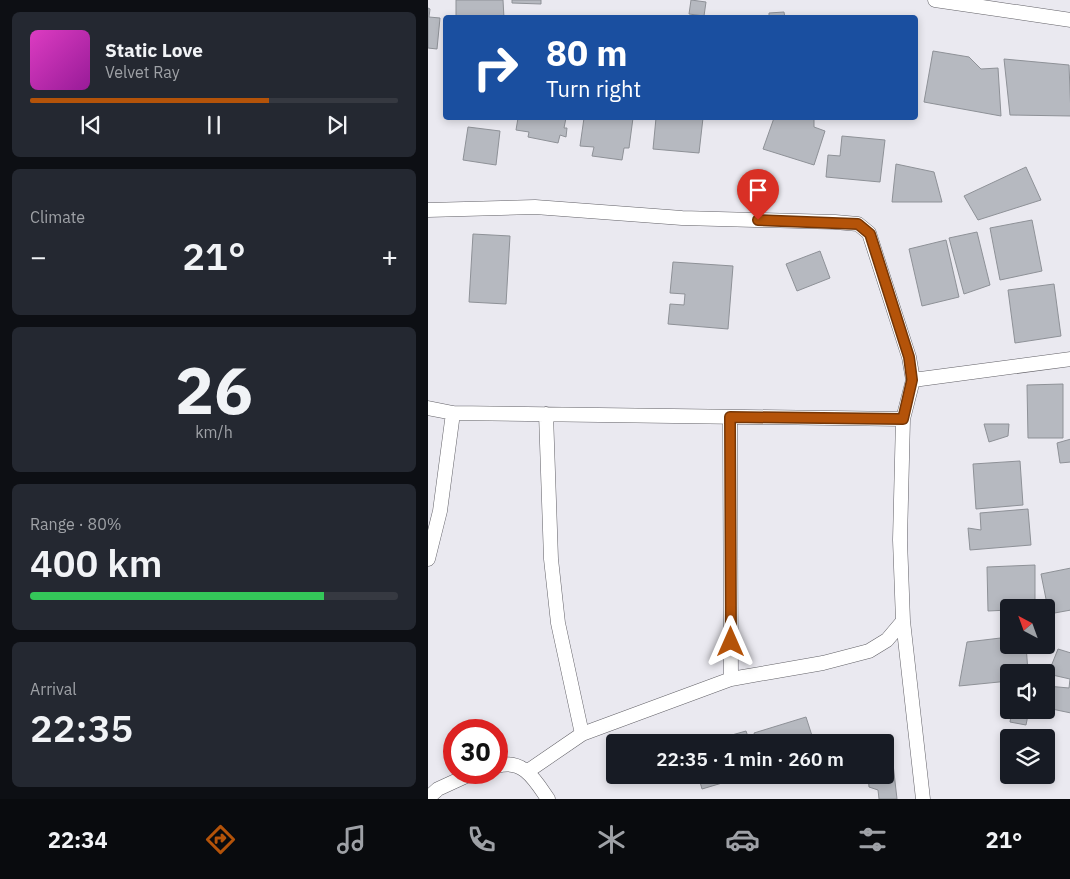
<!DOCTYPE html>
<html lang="en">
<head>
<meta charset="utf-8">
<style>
  :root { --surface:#171b24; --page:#242831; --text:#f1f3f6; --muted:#9ea1a6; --line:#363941; --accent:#b45309 }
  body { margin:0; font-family:"IBM Plex Sans",sans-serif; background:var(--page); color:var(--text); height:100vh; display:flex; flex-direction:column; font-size:19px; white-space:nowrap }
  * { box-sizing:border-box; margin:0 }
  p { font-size:16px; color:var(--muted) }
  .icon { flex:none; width:28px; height:28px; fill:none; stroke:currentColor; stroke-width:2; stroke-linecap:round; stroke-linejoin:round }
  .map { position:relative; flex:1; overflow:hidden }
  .sheet { display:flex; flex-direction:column; gap:12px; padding:12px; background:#0d0f14; width:428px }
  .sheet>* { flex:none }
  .top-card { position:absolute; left:15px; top:15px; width:475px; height:105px; border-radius:5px; box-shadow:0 2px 8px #0003; background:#1a4fa0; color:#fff; overflow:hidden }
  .needle { width:32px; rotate:319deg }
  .buttons { position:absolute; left:572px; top:599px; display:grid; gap:10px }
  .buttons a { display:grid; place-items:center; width:55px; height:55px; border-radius:5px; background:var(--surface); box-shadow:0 2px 8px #0003; font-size:25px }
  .speed { position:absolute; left:15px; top:719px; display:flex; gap:10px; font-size:25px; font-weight:700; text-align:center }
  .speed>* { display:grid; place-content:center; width:65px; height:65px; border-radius:50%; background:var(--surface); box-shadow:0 2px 8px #0003; line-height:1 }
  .speed .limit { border:8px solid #d22; background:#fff; color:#111 }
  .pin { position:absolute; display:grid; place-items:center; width:42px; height:42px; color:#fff; margin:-51px -21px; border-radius:50% 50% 50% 0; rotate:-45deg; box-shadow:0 0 5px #0007 }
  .pin .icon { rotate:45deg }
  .me { position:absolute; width:55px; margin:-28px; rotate:0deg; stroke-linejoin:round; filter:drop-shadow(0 0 4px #0008) }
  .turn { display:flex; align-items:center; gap:18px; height:105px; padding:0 20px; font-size:22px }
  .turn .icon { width:65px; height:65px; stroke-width:2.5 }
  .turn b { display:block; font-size:35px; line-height:42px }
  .big { font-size:38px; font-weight:600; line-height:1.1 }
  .sheet .tile { flex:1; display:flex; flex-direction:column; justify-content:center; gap:8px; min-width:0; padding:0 18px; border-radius:8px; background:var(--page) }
  .sheet .dial { align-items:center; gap:0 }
  .dial b { font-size:65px; line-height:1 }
  .song { display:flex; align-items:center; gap:15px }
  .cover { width:60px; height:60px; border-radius:8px; background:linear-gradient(135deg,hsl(310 70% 55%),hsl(300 70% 35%)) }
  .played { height:5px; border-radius:2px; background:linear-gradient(90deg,var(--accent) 65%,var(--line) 65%) }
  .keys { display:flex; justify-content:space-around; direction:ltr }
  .heat { display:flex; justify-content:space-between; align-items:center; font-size:28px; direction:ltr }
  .charge { height:8px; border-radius:4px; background:linear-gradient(90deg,#34c759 80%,var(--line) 0) }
  .trip { position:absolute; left:178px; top:734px; width:288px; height:50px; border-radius:5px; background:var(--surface); box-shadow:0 2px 8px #0003; font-weight:600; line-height:50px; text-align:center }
  .tabs { display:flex; height:80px; justify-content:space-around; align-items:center; background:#090b0e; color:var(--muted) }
  .tabs .icon { width:35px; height:35px }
  .tabs .on { color:var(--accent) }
  .tabs b { font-size:22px; color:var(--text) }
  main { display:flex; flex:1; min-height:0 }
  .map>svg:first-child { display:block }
  .building { fill:#b6b9c0; stroke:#8e9197 }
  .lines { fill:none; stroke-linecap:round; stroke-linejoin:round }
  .minor-casing { stroke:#626167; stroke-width:15 }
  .minor { stroke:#fff; stroke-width:14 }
  .route-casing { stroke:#753606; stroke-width:12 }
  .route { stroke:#b45309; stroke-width:9 }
</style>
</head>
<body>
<main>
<section class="sheet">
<div class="tile">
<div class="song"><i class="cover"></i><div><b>Static Love</b><p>Velvet Ray</p></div></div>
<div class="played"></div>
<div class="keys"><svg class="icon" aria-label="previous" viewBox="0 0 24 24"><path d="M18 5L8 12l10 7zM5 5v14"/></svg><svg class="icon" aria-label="pause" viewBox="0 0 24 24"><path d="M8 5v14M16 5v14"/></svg><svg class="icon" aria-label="next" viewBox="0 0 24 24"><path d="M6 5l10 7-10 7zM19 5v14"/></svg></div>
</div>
<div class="tile"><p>Climate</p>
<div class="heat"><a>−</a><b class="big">21°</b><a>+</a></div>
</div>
<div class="tile dial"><b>26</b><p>km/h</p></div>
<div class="tile"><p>Range · 80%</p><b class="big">400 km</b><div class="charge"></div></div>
<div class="tile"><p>Arrival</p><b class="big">22:35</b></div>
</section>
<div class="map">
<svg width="643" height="799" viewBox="0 0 643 799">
  <rect width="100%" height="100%" fill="#eae9f0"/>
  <path class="building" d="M28 0H75L76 18H28Z
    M84 0H113V4L84 3Z
    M263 0 278 2 276 16 261 14Z
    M0 8 2 9 1 17 12 18 9 49 0 48Z
    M356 12 357 18H341V13Z
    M505 51 541 57 553 69 570 68 573 116 496 102Z
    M576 59 641 65 643 116 582 115Z
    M90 118H138L136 128H139L138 137 132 135 130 143 100 137 101 132 88 130Z
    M156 118H205L201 148H196L194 160 164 156 166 147 152 146Z
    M228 118H275L271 153 225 149Z
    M346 118H386V127L397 131 386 165 335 149Z
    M40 127 72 131 68 165 35 160Z
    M414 136 457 140 452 182 398 177 400 155 412 156Z
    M468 164 506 172 514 202H464Z
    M598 167 613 200 550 220 536 196Z
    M604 220 614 271 572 280 562 228Z
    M549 232 562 285 536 294 521 238Z
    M45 234 82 236 78 304 41 302Z
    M518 240 531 297 494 306 481 249Z
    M392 251 402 278 369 291 358 264Z
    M245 262 305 266 300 329 240 324 242 304 256 305 257 294 242 293Z
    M626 284 633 336 587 343 580 290Z
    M635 384V438H600L599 385Z
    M556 424H581L580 436 561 442Z
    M643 439V462L632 463 629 443Z
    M592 461 595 505 548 509 545 464Z
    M600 509 603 545 542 550 540 528 553 530 552 513Z
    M607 565V608H581V610L560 611 559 567Z
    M643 568V610L621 614 613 574Z
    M581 637V645H598L600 672H581V681L531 686 539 642Z
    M630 649 643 653V713L619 708V686L641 688 642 679 620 674Z
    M584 710H601L598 725 582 722Z
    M378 717 386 742H329L326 733Z
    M318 731 322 742H279Z
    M464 755 469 799H451L450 790 441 787 440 775H456V756Z
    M270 775H321L274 789Z"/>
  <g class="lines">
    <g class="minor-casing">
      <path id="minor" d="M507 0 643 20
        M0 210 107 207 254 218 407 222 430 224 441 233 481 357 485 380 475 419 472 540 475 621 495 799
        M485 380 643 359
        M0 408 25 413 475 419
        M118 414 123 559 130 623 154 734
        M302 417 303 679
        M0 559 12 511 25 413
        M69 766C95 758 107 780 120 799
        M100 771 154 734 303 679 395 663 441 651 459 640 475 621
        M0 798 10 789 47 772"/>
    </g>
    <use href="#minor" class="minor"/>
  </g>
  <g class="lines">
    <g class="route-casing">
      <path id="route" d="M303 642 302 417 475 419 484 380 481 357 442 234 430 224 330 220"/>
    </g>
    <use href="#route" class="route"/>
  </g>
</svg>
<div class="buttons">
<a><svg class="needle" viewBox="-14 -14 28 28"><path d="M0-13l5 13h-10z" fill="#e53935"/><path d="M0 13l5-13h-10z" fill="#9ea1a6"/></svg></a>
<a><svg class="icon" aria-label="sound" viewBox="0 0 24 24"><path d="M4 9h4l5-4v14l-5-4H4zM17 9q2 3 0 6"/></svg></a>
<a><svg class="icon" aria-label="layers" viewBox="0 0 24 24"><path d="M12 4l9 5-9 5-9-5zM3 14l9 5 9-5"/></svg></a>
</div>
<div class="speed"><div class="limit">30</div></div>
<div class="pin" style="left:330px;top:220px;background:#d93025"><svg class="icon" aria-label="arrive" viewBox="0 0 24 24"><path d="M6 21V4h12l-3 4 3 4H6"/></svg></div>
<svg class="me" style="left:303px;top:642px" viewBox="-20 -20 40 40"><path d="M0-17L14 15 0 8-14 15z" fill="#b45309" stroke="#fff" stroke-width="4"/></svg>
<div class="trip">22:35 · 1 min · 260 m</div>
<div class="top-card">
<div class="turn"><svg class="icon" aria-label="right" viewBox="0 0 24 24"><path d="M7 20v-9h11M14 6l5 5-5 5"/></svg><div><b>80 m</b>Turn right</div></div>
</div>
</div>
</main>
<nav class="tabs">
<b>22:34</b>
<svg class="icon on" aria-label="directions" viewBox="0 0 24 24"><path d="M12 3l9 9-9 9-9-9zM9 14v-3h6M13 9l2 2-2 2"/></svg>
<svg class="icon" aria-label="music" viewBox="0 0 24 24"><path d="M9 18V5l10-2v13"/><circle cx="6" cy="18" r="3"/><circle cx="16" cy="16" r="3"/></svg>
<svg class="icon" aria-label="phone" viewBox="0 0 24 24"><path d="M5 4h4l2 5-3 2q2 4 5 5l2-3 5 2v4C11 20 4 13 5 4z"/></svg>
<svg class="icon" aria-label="climate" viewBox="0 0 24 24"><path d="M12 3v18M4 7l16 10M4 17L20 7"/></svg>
<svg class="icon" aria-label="car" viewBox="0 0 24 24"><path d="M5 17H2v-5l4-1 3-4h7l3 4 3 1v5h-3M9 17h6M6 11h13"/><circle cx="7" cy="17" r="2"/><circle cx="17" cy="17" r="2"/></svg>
<svg class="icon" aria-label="filters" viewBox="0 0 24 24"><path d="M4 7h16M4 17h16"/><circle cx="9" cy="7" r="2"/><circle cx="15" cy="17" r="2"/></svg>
<b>21°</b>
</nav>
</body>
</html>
